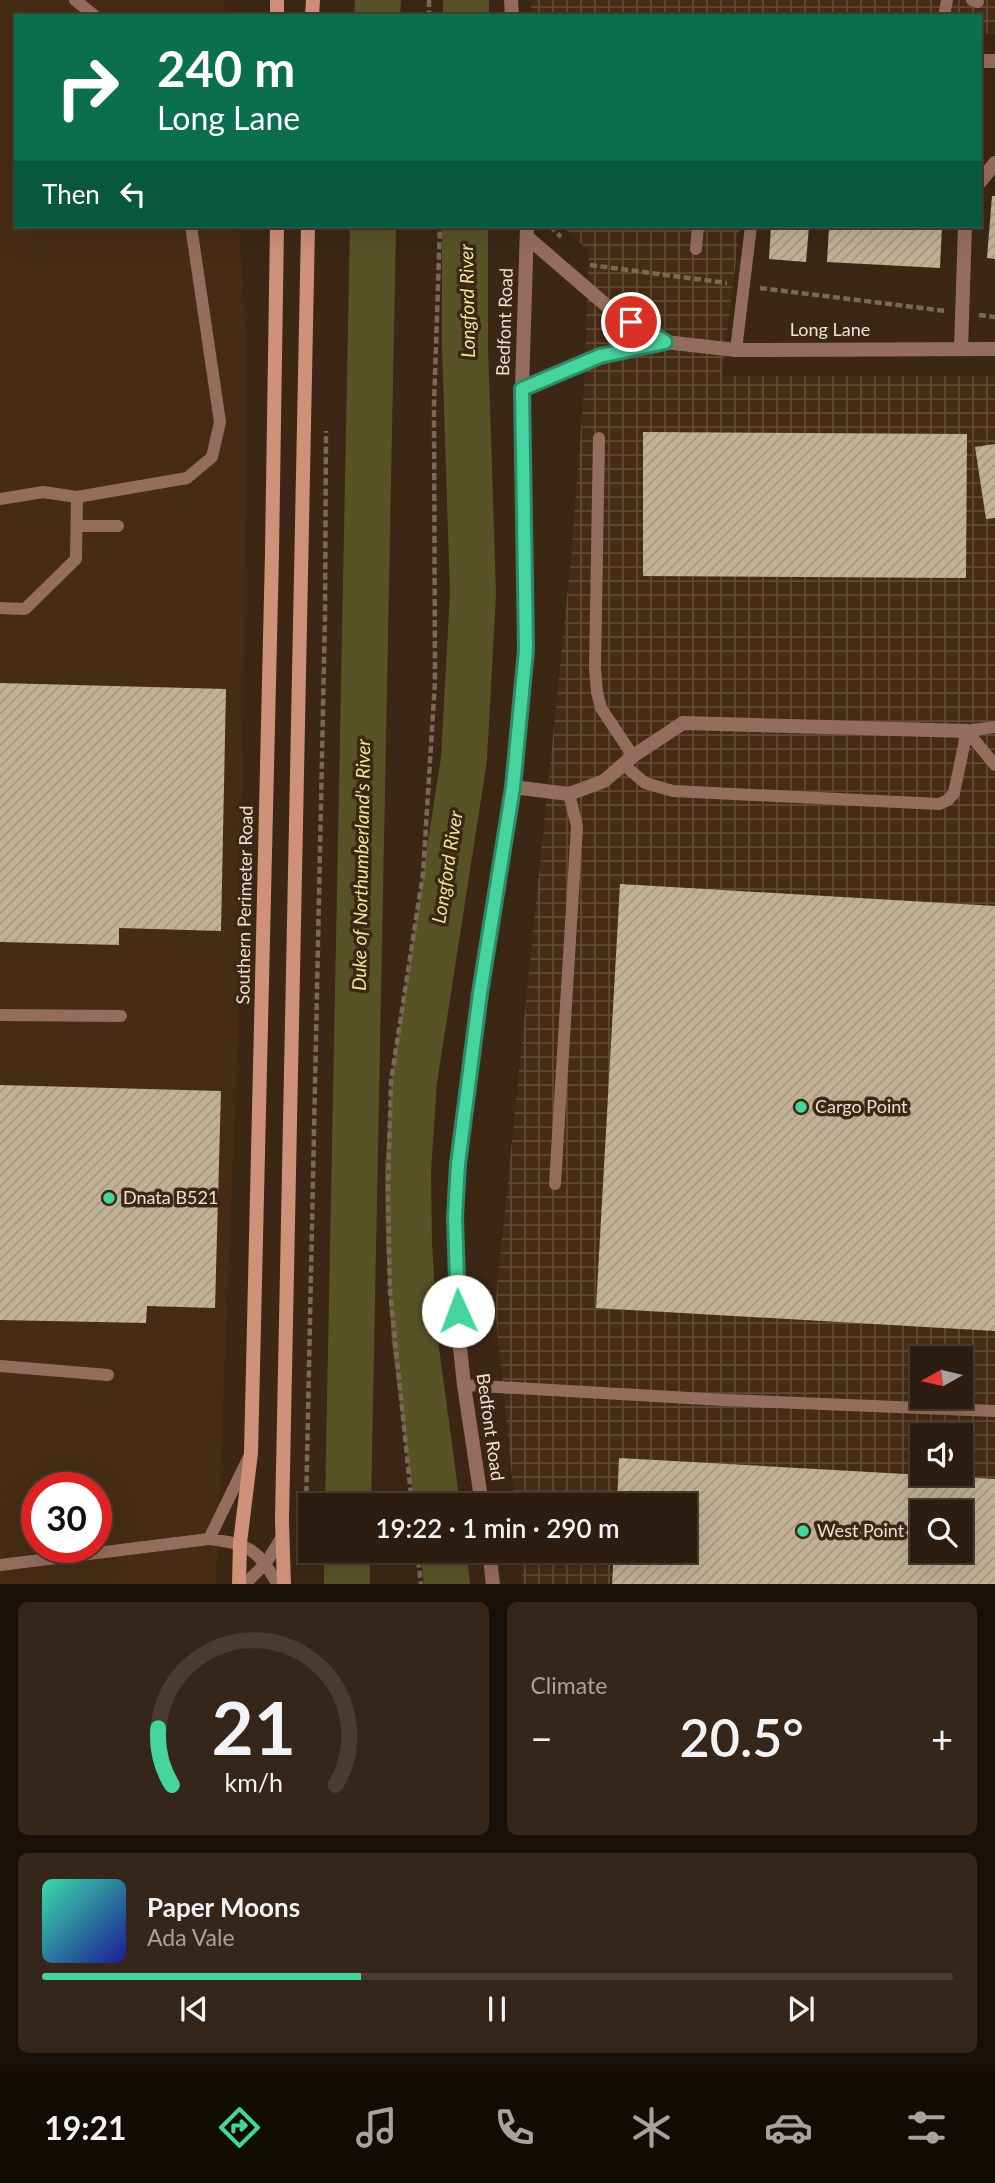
<!DOCTYPE html>
<html lang="en">
<head>
<meta charset="utf-8">
<style>
  :root { --surface:#2d1d10; --page:#352619; --text:#f1f3f6; --muted:#a7a29f; --line:#483b30; --accent:#46d49e }
  body { margin:0; font-family:Lato,sans-serif; background:var(--page); color:var(--text); height:100vh; display:flex; flex-direction:column; font-size:26px; white-space:nowrap }
  * { box-sizing:border-box; margin:0 }
  p { font-size:23px; color:var(--muted) }
  .icon { flex:none; width:38px; height:38px; fill:none; stroke:currentColor; stroke-width:2; stroke-linecap:round; stroke-linejoin:round }
  .map { position:relative; height:1584px; overflow:hidden }
  .drawer { display:flex; flex-direction:column; gap:18px; padding:18px; background:#191009; flex:1 }
  .drawer>* { flex:none }
  .hud { position:absolute; left:14px; top:14px; width:968px; height:214px; border-radius:0px; box-shadow:0 7px 28px #0002,0 0 0 2px var(--line); background:#0b6e4f; color:#fff; overflow:hidden }
  .needle { width:46px; rotate:262deg }
  .tools { position:absolute; left:910px; top:1346px; display:grid; gap:14px }
  .tools a { display:grid; place-items:center; width:63px; height:63px; border-radius:0px; background:var(--surface); box-shadow:0 7px 28px #0002,0 0 0 2px var(--line); font-size:35px }
  .speed { position:absolute; left:21px; top:1472px; display:flex; gap:14px; font-size:35px; font-weight:700; text-align:center }
  .speed>* { display:grid; place-content:center; width:91px; height:91px; border-radius:50%; background:var(--surface); box-shadow:0 7px 28px #0002,0 0 0 2px var(--line); line-height:1 }
  .speed .limit { border:10px solid #d22; background:#fff; color:#111 }
  .pin { position:absolute; display:grid; place-items:center; width:60px; height:60px; color:#fff; margin:-30px; border:4px solid #fff; border-radius:50%; box-shadow:0 2px 7px #0007 }
  .me { position:absolute; width:77px; margin:-38px; rotate:358deg; stroke-linejoin:round; filter:drop-shadow(0 0 5px #0008) }
  .turn { display:flex; align-items:center; gap:24px; height:147px; padding:0 28px; font-size:32px }
  .turn .icon { width:91px; height:91px; stroke-width:2.5 }
  .turn b { display:block; font-size:49px; line-height:60px }
  .then { display:flex; align-items:center; height:66px; padding:0 28px; background:#0003; gap:14px; font-size:26px }
  .big { font-size:52px; font-weight:600; line-height:1.1 }
  .drawer .card { flex:1; display:flex; flex-direction:column; justify-content:center; gap:10px; min-width:0; padding:0 24px; border-radius:10px; background:var(--page) }
  .drawer .dial { align-items:center; gap:0 }
  .dial svg { height:182px; overflow:visible; fill:none; stroke:var(--line); stroke-width:7; stroke-linecap:round; text-anchor:middle }
  .dial text { fill:var(--text); stroke:none }
  .song { display:flex; align-items:center; gap:21px }
  .cover { width:84px; height:84px; border-radius:10px; background:linear-gradient(135deg,hsl(160 70% 55%),hsl(240 70% 35%)) }
  .played { height:7px; border-radius:4px; background:linear-gradient(90deg,var(--accent) 35%,var(--line) 35%) }
  .keys { display:flex; justify-content:space-around; direction:ltr }
  .heat { display:flex; justify-content:space-between; align-items:center; font-size:38px; direction:ltr }
  .drawer .tiles { flex:1; display:grid; gap:18px; grid-template-columns:1fr 1fr }
  .card:last-child { grid-column:span 2 }
  .trip { position:absolute; left:298px; top:1493px; width:399px; height:70px; border-radius:0px; background:var(--surface); box-shadow:0 7px 28px #0002,0 0 0 2px var(--line); font-weight:600; line-height:70px; text-align:center }
  .dock { display:flex; height:112px; justify-content:space-around; align-items:center; background:#120c06; color:var(--muted) }
  .dock .icon { width:49px; height:49px }
  .dock .selected { color:var(--accent) }
  .dock b { font-size:32px; color:var(--text) }
  .map>svg:first-child { display:block }
  .built { fill:#462c14; fill-rule:evenodd }
  .industrial { fill:url(#industrial-grid); fill-rule:evenodd }
  .lines { fill:none; stroke-linecap:round; stroke-linejoin:round }
  .river { stroke:#585327; stroke-width:46 }
  .building { fill:url(#building-hatch); fill-rule:evenodd }
  .path { stroke:#7a6858; stroke-width:4.5; stroke-dasharray:7 3.5; stroke-linecap:butt }
  .lane { stroke:#956d5f; stroke-width:12 }
  .street { stroke:#956d5f; stroke-width:14 }
  .secondary { stroke:#d0917a; stroke-width:14 }
  .route-casing { stroke:#2e8a67; stroke-width:18 }
  .route { stroke:#46d49e; stroke-width:12 }
  .poi-dot { fill:#46d49e; stroke:#3c2715; stroke-width:2.5 }
  .labels { text-anchor:middle; stroke-width:7; stroke-linejoin:round; paint-order:stroke }
  .street-label { font-size:18px; fill:#efe1d6; stroke:#3c2715 }
  .poi-label { font-size:18px; fill:#efe1d6; stroke:#3c2715; text-anchor:start }
  .water-label { font-size:19px; font-style:italic; fill:#eee69c; stroke:#3c2715 }
</style>
</head>
<body>
<div class="map">
<svg width="995" height="1585" viewBox="0 0 995 1585">
  <defs>
    <pattern id="industrial-grid" width="8" height="8" patternUnits="userSpaceOnUse" patternTransform="scale(1.75)"><rect width="8" height="8" fill="#462c14"/><path d="M0 4h8M4 0v8" fill="none" stroke="#614a35"/></pattern>
    <pattern id="building-hatch" width="6" height="6" patternUnits="userSpaceOnUse" patternTransform="scale(1.75)"><rect width="6" height="6" fill="#c2b295"/><path d="M-1 1l2-2M0 6l6-6M5 7l2-2" fill="none" stroke="#a49680"/></pattern>
  </defs>
  <rect width="100%" height="100%" fill="#3c2715"/>
  <path class="built" d="M0 0H224L225 16H16V226H239L247 351 241 960 216 1584 0 1585ZM37 1488H96V1547H37Z"/>
  <path class="industrial" d="M530 0H995V34L980 33V16H532Z
    M562 226H740L722 376H995V1584H523L519 1551 684 1550V1505H515L495 1308 571 559 584 390 589 251ZM922 1358H961V1396H922ZM922 1435H961V1474H922ZM922 1512H961V1550H922Z"/>
  <g class="lines">
    <path class="river" d="M466 0V16
      M377 16 378 0
      M348 1505 373 226
      M437 1505 415 1342 409 1244 408 1172 414 1081 464 759 473 593 465 346V226
      M443 1550 447 1585
      M347 1585V1550"/>
  </g>
  <path class="building" d="M992 196H995V259L987 258Z
    M597 226H637V230L597 229Z
    M771 226H809L806 262 769 259Z
    M829 226H942L940 268 827 262Z
    M643 432 967 434 966 578 643 576Z
    M995 444V518L986 519 975 447Z
    M0 683 226 689 221 931 119 928V945L0 942Z
    M620 884 995 906V1331L596 1308Z
    M0 1085 221 1091 215 1308 147 1306 146 1323 0 1320Z
    M619 1458 995 1479V1585H612L614 1550H684V1505H617ZM922 1512H961V1550H922Z"/>
  <g class="lines">
    <path class="path" d="M429 0V16
      M550 226 561 237
      M590 265 727 283
      M760 288 946 311
      M979 315 995 317
      M412 1505 390 1291 388 1192 391 1081 423 874 435 681 434 405 440 226
      M417 1550 421 1585
      M305 1556 325 615 326 431"/>
    <path class="lane" d="M75 0 95 16
      M972 0 978 2
      M944 16 947 0
      M696 249 698 226
      M736 350 751 226
      M599 438 595 668 597 692 601 708 633 756
      M0 499 43 492 77 497 187 478 212 457 220 422 191 226
      M77 526H118
      M0 608 25 609 76 559 77 497
      M967 731 995 765
      M967 731 995 727
      M624 765 645 783 673 791 939 804 948 800 954 793 967 731
      M0 1015 121 1016
      M555 1184 577 826 569 794
      M0 1366 108 1375
      M464 1385 724 1400 995 1411
      M209 1539 249 1457
      M0 1565 209 1539C249 1544 258 1549 278 1585
      M244 1585 266 1563 282 1537"/>
    <path class="street" d="M511 0 512 16
      M980 61H995
      M980 182 995 163
      M527 237 614 312 665 342
      M961 349 965 226
      M522 389 600 357 665 342 736 350 995 349
      M513 787 569 794 604 781 633 756 683 723 967 731
      M482 1505 464 1385 458 1329 455 1217 458 1164 480 994 513 787 526 650 522 389 527 226
      M489 1550 493 1585"/>
    <path class="secondary" d="M277 0V16
      M312 16 313 0
      M239 1585 240 1543 251 1453 272 553 277 226
      M284 1585 282 1520 308 226"/>
  </g>
  <g class="lines">
    <g class="route-casing">
      <path id="route" d="M458 1311 455 1217 458 1164 480 993 513 787 526 650 522 389 600 356 665 342 631 322"/>
    </g>
    <use href="#route" class="route"/>
  </g>
  <g class="poi-dot">
    <circle cx="801" cy="1107" r="7"/>
    <circle cx="109" cy="1198" r="7"/>
    <circle cx="803" cy="1531" r="7"/>
  </g>
  <g class="labels">
    <g class="street-label">
      <text transform="translate(505 322) rotate(-88)" y="6">Bedfont Road</text>
      <text x="830" y="336">Long Lane</text>
      <text transform="translate(245 905) rotate(-89)" y="6">Southern Perimeter Road</text>
      <text transform="translate(490 1427) rotate(82)" y="6">Bedfont Road</text>
    </g>
    <g class="poi-label">
      <text x="815" y="1113">Cargo Point</text>
      <text x="123" y="1204">Dnata B521</text>
      <text x="817" y="1537">West Point</text>
    </g>
    <g class="water-label">
      <text transform="translate(467 301) rotate(-91)" y="7">Longford River</text>
      <text transform="translate(361 865) rotate(-89)" y="7">Duke of Northumberland's River</text>
      <text transform="translate(447 867) rotate(-81)" y="7">Longford River</text>
    </g>
  </g>
</svg>
<div class="tools">
<a><svg class="needle" viewBox="-14 -14 28 28"><path d="M0-13l5 13h-10z" fill="#e53935"/><path d="M0 13l5-13h-10z" fill="#a7a29f"/></svg></a>
<a><svg class="icon" aria-label="sound" viewBox="0 0 24 24"><path d="M4 9h4l5-4v14l-5-4H4zM17 9q2 3 0 6"/></svg></a>
<a><svg class="icon" aria-label="search" viewBox="0 0 24 24"><circle cx="10" cy="10" r="6"/><path d="M15 15l6 6"/></svg></a>
</div>
<div class="speed"><div class="limit">30</div></div>
<div class="pin" style="left:631px;top:322px;background:#d93025"><svg class="icon" aria-label="arrive" viewBox="0 0 24 24"><path d="M6 21V4h12l-3 4 3 4H6"/></svg></div>
<svg class="me" style="left:458px;top:1311px" viewBox="-20 -20 40 40"><circle r="19" fill="#fff"/><path d="M0-13L10 11 0 6-10 11z" fill="#46d49e"/></svg>
<div class="trip">19:22 · 1 min · 290 m</div>
<div class="hud">
<div class="turn"><svg class="icon" aria-label="right" viewBox="0 0 24 24"><path d="M7 20v-9h11M14 6l5 5-5 5"/></svg><div><b>240 m</b>Long Lane</div></div>
<div class="then">Then<svg class="icon" aria-label="left" viewBox="0 0 24 24"><path d="M17 20v-9H6M10 6l-5 5 5 5"/></svg></div>
</div>
</div>
<section class="drawer">
<div class="tiles">
<div class="card dial"><svg viewBox="0 0 100 80">
<path d="M14 69A42 42 0 1 1 86 69"/>
<path d="M14 69A42 42 0 0 1 8 44" stroke="#46d49e"/>
<text x="50" y="56" font-size="32" font-weight="700">21</text>
<text x="50" y="72" font-size="11">km/h</text>
</svg></div>
<div class="card"><p>Climate</p>
<div class="heat"><a>−</a><b class="big">20.5°</b><a>+</a></div>
</div>
<div class="card">
<div class="song"><i class="cover"></i><div><b>Paper Moons</b><p>Ada Vale</p></div></div>
<div class="played"></div>
<div class="keys"><svg class="icon" aria-label="previous" viewBox="0 0 24 24"><path d="M18 5L8 12l10 7zM5 5v14"/></svg><svg class="icon" aria-label="pause" viewBox="0 0 24 24"><path d="M8 5v14M16 5v14"/></svg><svg class="icon" aria-label="next" viewBox="0 0 24 24"><path d="M6 5l10 7-10 7zM19 5v14"/></svg></div>
</div>
</div>
</section>
<nav class="dock">
<b>19:21</b>
<svg class="icon selected" aria-label="directions" viewBox="0 0 24 24"><path d="M12 3l9 9-9 9-9-9zM9 14v-3h6M13 9l2 2-2 2"/></svg>
<svg class="icon" aria-label="music" viewBox="0 0 24 24"><path d="M9 18V5l10-2v13"/><circle cx="6" cy="18" r="3"/><circle cx="16" cy="16" r="3"/></svg>
<svg class="icon" aria-label="phone" viewBox="0 0 24 24"><path d="M5 4h4l2 5-3 2q2 4 5 5l2-3 5 2v4C11 20 4 13 5 4z"/></svg>
<svg class="icon" aria-label="climate" viewBox="0 0 24 24"><path d="M12 3v18M4 7l16 10M4 17L20 7"/></svg>
<svg class="icon" aria-label="car" viewBox="0 0 24 24"><path d="M5 17H2v-5l4-1 3-4h7l3 4 3 1v5h-3M9 17h6M6 11h13"/><circle cx="7" cy="17" r="2"/><circle cx="17" cy="17" r="2"/></svg>
<svg class="icon" aria-label="filters" viewBox="0 0 24 24"><path d="M4 7h16M4 17h16"/><circle cx="9" cy="7" r="2"/><circle cx="15" cy="17" r="2"/></svg>
</nav>
</body>
</html>
